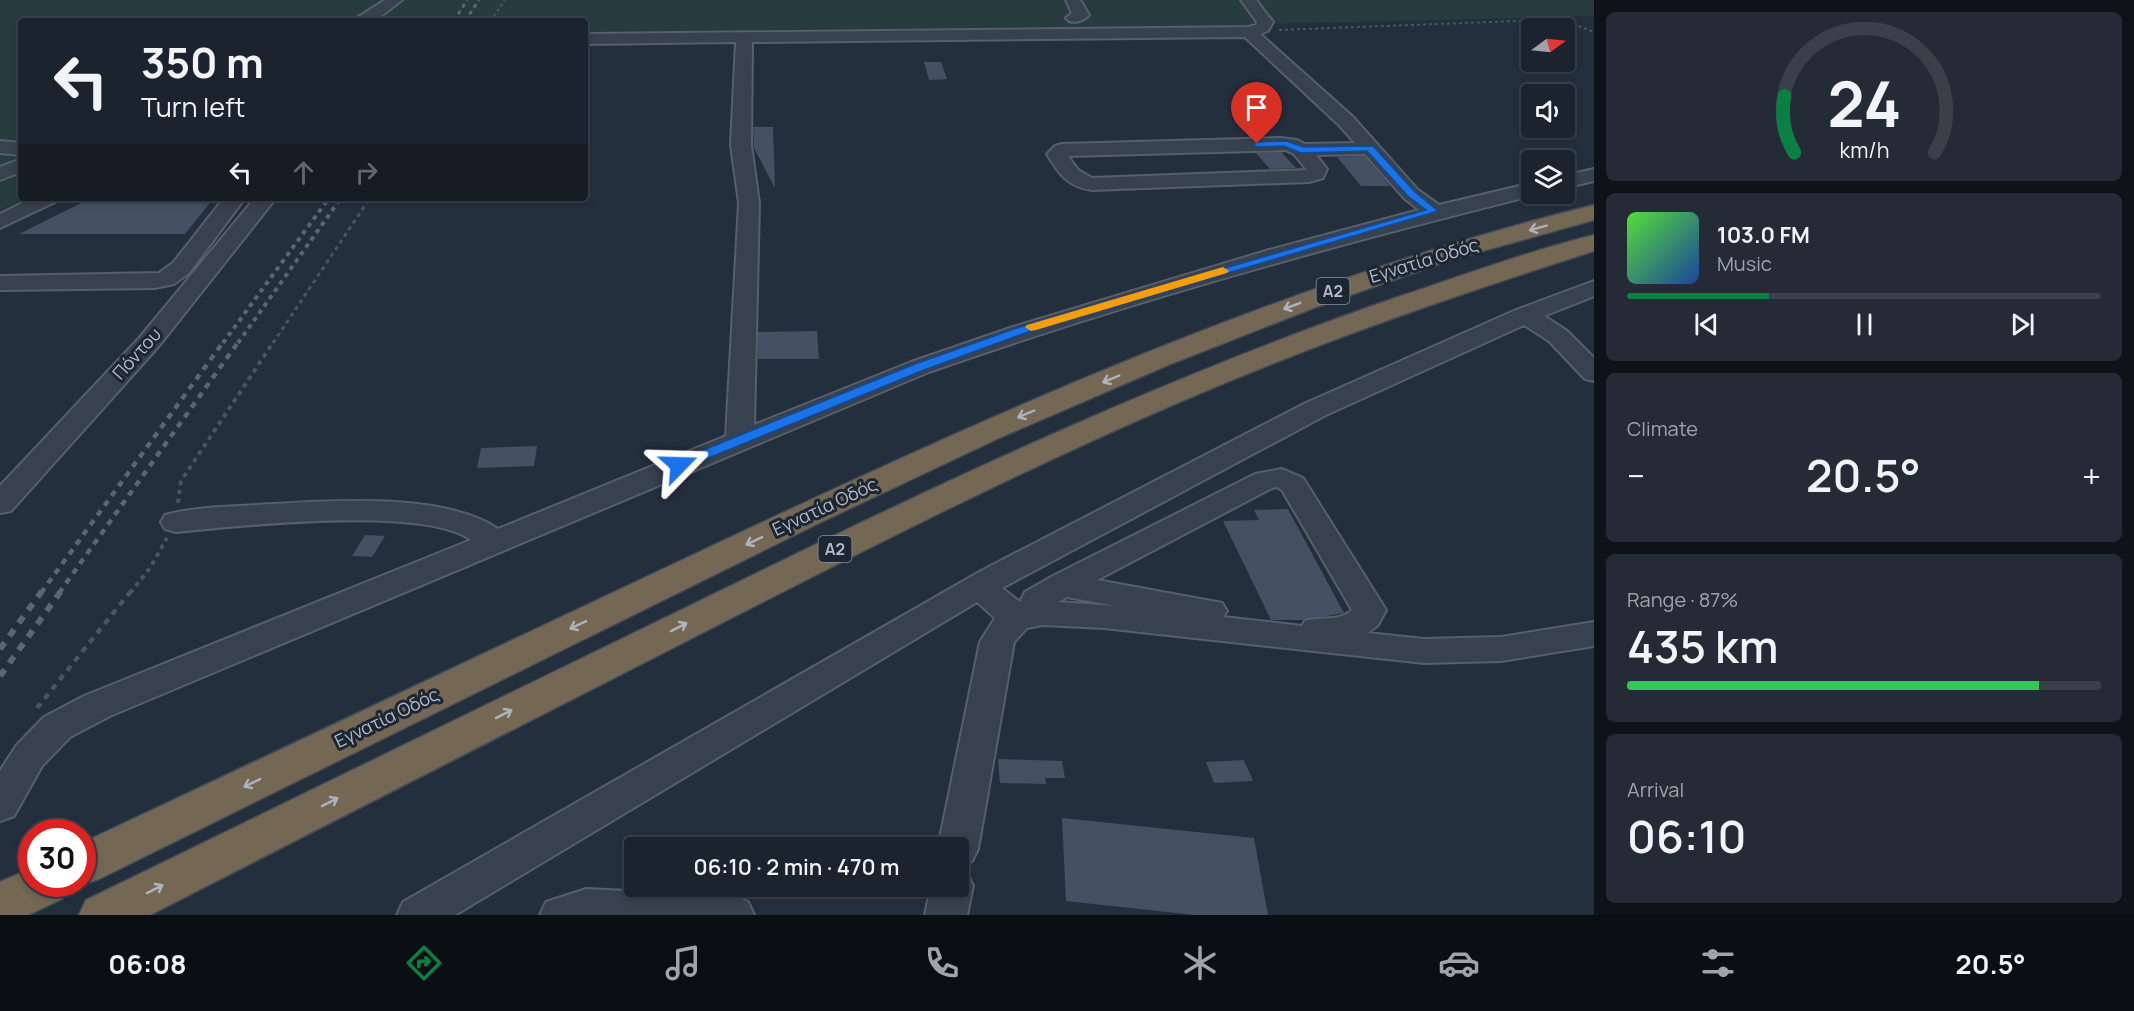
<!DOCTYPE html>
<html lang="en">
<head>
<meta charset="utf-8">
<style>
  :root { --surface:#1b232e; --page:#242b36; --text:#f1f3f6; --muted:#a0a4aa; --line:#39404a; --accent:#0b8043 }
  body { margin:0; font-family:Manrope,sans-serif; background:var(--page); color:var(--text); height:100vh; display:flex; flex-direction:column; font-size:22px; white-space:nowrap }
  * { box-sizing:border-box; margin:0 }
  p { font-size:20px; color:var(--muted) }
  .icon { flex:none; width:33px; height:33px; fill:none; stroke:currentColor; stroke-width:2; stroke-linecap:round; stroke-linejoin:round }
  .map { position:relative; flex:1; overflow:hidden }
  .drawer { display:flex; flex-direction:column; gap:12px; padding:12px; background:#0f1319; width:540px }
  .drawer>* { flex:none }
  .hud { position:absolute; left:18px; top:18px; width:570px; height:183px; border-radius:6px; box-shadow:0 3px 9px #0003,0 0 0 2px var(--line); background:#1b232e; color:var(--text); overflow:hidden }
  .needle { width:39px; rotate:75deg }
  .controls { position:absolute; left:1521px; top:18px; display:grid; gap:12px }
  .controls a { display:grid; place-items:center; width:54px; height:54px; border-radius:6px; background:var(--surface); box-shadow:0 3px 9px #0003,0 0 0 2px var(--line); font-size:30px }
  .speed { position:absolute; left:18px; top:819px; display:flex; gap:12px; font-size:30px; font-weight:700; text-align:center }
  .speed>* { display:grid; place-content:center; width:78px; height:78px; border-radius:50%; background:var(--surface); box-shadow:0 3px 9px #0003,0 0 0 2px var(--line); line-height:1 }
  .speed .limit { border:9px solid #d22; background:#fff; color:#111 }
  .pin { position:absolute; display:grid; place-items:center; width:51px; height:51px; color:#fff; margin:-62px -26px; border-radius:50% 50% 50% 0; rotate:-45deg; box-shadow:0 0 6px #0007 }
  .pin .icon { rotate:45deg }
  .me { position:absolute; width:66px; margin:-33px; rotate:68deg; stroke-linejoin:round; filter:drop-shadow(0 0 4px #0008) }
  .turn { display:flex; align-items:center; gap:21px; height:126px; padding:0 24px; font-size:27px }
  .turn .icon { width:78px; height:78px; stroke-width:2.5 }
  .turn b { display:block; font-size:42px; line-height:51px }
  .lanes { display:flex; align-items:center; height:57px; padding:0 24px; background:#0003; justify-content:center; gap:30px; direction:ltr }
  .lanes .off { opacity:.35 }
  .big { font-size:45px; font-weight:600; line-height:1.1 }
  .drawer .card { flex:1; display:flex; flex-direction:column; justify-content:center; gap:9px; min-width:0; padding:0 21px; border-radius:9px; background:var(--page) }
  .drawer .dial { align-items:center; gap:0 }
  .dial svg { height:156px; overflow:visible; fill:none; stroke:var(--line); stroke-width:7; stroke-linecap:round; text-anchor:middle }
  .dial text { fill:var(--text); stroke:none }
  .song { display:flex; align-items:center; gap:18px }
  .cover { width:72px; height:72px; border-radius:9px; background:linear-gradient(135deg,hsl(110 70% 55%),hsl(220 70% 35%)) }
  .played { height:6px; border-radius:3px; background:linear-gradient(90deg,var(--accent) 30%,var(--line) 30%) }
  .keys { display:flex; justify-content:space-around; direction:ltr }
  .heat { display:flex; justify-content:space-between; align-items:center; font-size:33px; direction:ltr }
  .charge { height:9px; border-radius:4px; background:linear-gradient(90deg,#34c759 87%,var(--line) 0) }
  .trip { position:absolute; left:624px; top:837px; width:345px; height:60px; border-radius:6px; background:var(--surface); box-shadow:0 3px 9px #0003,0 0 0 2px var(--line); font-weight:600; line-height:60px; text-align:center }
  .dock { display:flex; height:96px; justify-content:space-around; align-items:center; background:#0b0e12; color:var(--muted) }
  .dock .icon { width:42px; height:42px }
  .dock .selected { color:var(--accent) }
  .dock b { font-size:27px; color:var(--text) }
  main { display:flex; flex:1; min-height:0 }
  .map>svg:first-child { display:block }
  .green { fill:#263c3f }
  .building { fill:#455162 }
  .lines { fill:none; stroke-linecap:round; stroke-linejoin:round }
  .minor-casing { stroke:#565f6c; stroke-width:4 }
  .highway-casing { stroke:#434c59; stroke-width:3 }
  .path-far3 { stroke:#44595c; stroke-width:2; stroke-dasharray:3 3; stroke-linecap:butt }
  .path-far2 { stroke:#44595c; stroke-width:3; stroke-dasharray:4 4; stroke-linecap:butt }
  .path-far1 { stroke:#44595c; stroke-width:4; stroke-dasharray:4.5 4.5; stroke-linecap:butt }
  .path { stroke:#44595c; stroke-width:4.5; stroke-dasharray:6 6; stroke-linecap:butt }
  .minor { fill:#38414e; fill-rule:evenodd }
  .highway { fill:#746855; fill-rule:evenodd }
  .rail-far3 { stroke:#5a6575; stroke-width:3; stroke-dasharray:4 4; stroke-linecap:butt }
  .rail-far2 { stroke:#5a6575; stroke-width:4; stroke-dasharray:4.5 4.5; stroke-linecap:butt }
  .rail-far1 { stroke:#5a6575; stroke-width:4.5; stroke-dasharray:6 6; stroke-linecap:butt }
  .rail { stroke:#5a6575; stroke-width:6; stroke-dasharray:8 8; stroke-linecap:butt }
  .oneway { stroke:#aeb4bd }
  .route { fill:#1a73e8; stroke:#114b97; stroke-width:1.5 }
  .slow { fill:#f59e0b }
  .labels { text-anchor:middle; stroke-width:6; stroke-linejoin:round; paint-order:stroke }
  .shield { fill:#1d2633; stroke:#878f9c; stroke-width:1.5 }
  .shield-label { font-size:16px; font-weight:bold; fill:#b4bcc9 }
  .street-label { font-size:18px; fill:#b4bcc9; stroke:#1d2633 }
</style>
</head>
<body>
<main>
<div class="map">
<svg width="1594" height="915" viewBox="0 0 1594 915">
  <rect width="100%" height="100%" fill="#242f3e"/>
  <path class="green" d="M0 0H1594V16L1234 25 585 32V21H21V198H25L0 210Z"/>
  <path class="building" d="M924 62H941L947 79 929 80Z
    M753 127H773L775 188 754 148Z
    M1281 152 1296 168 1270 169 1256 153Z
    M1364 156 1390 186H1361L1337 157Z
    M91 198H214L185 234H19Z
    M817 331 819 359H758V332Z
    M537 446 534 466 477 468 481 448Z
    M1288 509 1344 613 1303 620H1271L1223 521 1259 520 1254 510Z
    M365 535 385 536 372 557 352 556Z
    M998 759 1062 761 1065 778H1045L1046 784 1000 783Z
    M1244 760 1253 781 1214 783 1206 762Z
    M1062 818 1254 838 1268 915H1195L1066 901Z"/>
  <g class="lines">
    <g class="minor-casing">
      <path id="minor" d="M385 0H402L376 20 352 21Z
        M1066 0H1080L1089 15C1084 21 1076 23 1069 21L1066 18 1072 13Z
        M1241 0H1256L1273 22 1268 31 1260 34 1353 117 1418 190 1439 205 1532 183V194H1539C1333 245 1129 302 929 372L110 716 70 737 42 766 14 816 0 821V771L16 746 44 717 84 696 471 540C424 505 237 526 176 532L165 529 161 522 165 515C194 507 226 507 256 505 321 501 443 491 498 529L726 436 739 203 731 145 736 42 585 44V34L1248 27 1256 25 1257 22ZM1245 37 1339 125 1355 143 1305 144 1297 140 1281 138 1062 144 1055 146 1047 154C1059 174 1068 187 1092 190L1309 182 1323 178 1327 169 1316 155 1365 154 1404 198 1419 210 1269 250 1013 327 911 362 754 425 759 203 751 145 752 42ZM1286 150 1294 154 1307 170 1092 178 1078 170 1068 156Z
        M0 141 21 143V155L0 153Z
        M21 159V172L0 180V167Z
        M1594 169V181L1564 188V176Z
        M32 198H58L55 202 0 228V214Z
        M224 198H245L189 273 174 284 155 288 0 290V276L159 273 173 263Z
        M255 198H276L158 347 11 511 0 513V486L140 337Z
        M1594 281V296L1544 316 1567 331 1594 358V381L1585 379 1549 341 1524 325 1326 415 1002 588 1020 602 1025 592 1051 577 1255 474 1282 469 1303 478 1386 610 1378 625 1368 633 1424 639 1501 637 1594 622V646L1501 661 1424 663 1104 628 1043 625 1027 628 1014 642 978 849 972 861 958 866V848H938L980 642 995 618 977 602 455 915H397L403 902 981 571 1306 403 1516 310ZM1277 487 1282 490 1352 610C1340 622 1321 616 1305 621L1302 626 1223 617 1227 611 1222 603 1097 580 1272 488ZM1067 597 1116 606 1058 602Z
        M958 870 967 873 973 886 967 915H925L931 886H958Z
        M586 889 733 896 748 902 754 915H540L546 902Z"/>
    </g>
    <g class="highway-casing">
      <path id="highway" d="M1594 205V220L1450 260 1316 307 1168 365 999 438 817 524 99 879 82 885 78 884H82V843C287 747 491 650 695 554 986 417 1281 282 1594 205Z
        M1594 235V251C1462 293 1330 338 1203 392 1018 470 841 562 663 653 492 740 321 827 150 915H79L86 900C310 791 533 682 757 573 968 470 1181 371 1404 295 1467 274 1530 251 1594 235Z
        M32 868V884H69L62 899 28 915H0V882Z"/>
    </g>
    <path class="path-far3" d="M490 21 505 0
      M1279 30 1543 20 1576 25 1594 32"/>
    <path class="path-far2" d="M273 343 370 198"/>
    <path class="path-far1" d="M178 503 181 481 274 341
      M130 593 150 568 167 538"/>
    <path class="path" d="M37 708 131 591"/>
    <use href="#minor" class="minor"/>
    <use href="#highway" class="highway"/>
    <path class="rail-far3" d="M454 21 467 0
      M465 21 479 0"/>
    <path class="rail-far2" d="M223 343 329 198
      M238 343 341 198"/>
    <path class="rail-far1" d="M41 593 224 341
      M59 593 239 341"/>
    <path class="rail" d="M0 649 42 591
      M0 676 61 591"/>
  </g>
  <defs><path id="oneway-shaft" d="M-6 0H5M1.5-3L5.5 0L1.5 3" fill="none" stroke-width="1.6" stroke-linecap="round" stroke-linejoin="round" transform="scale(1.5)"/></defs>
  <g class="oneway">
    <use href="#oneway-shaft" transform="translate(1538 228) rotate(165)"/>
    <use href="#oneway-shaft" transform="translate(1292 306) rotate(159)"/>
    <use href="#oneway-shaft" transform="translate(1111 379) rotate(157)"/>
    <use href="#oneway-shaft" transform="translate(1026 414) rotate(157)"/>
    <use href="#oneway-shaft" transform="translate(754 541) rotate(154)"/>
    <use href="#oneway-shaft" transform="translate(578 625) rotate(154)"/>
    <use href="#oneway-shaft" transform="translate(679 627) rotate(-27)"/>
    <use href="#oneway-shaft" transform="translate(504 714) rotate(-27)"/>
    <use href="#oneway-shaft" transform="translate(252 783) rotate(154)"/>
    <use href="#oneway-shaft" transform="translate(330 802) rotate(-27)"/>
    <use href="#oneway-shaft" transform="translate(155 889) rotate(-27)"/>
  </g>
  <path class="route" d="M1286 141 1303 147 1373 146 1415 192 1438 211 1025 333 924 370 684 468H674L672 465 674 462 915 364 1017 328 1426 210 1408 196 1367 151 1301 153 1284 146 1257 147 1253 144 1257 142Z"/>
  <path class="slow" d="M1223 267 1229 271 1227 273 1036 330 1031 331 1025 327 1027 325Z"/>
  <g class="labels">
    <g class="shield">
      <rect x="1316.5" y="278" width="33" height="26" rx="4.5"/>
      <rect x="818.5" y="536" width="33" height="26" rx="4.5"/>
    </g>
    <g class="shield-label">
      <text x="1333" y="297">Α2</text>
      <text x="835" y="555">Α2</text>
    </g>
    <g class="street-label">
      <text transform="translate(1424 261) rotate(-17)" y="6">Εγνατία Οδός</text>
      <text transform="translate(137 354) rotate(-48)" y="6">Πόντου</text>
      <text transform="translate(825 507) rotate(-25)" y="6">Εγνατία Οδός</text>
      <text transform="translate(387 718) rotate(-26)" y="6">Εγνατία Οδός</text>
    </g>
  </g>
</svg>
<div class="controls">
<a><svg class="needle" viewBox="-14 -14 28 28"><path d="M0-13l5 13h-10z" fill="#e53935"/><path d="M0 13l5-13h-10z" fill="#a0a4aa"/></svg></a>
<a><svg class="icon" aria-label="sound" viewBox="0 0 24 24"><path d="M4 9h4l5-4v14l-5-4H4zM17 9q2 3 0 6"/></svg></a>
<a><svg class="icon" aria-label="layers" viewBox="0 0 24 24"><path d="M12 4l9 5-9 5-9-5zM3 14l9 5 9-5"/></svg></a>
</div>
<div class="speed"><div class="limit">30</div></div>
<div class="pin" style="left:1257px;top:144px;background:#d93025"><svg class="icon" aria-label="arrive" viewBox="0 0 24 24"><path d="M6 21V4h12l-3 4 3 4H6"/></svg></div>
<svg class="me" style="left:679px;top:465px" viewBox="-20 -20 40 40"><path d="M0-17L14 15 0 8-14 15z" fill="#1a73e8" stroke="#fff" stroke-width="4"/></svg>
<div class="trip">06:10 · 2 min · 470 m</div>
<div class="hud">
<div class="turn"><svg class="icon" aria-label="left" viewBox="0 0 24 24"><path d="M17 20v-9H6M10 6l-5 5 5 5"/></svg><div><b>350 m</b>Turn left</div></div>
<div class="lanes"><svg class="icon" aria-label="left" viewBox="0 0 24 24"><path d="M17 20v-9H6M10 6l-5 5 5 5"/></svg><svg class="icon off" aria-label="ahead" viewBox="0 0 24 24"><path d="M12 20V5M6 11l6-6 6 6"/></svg><svg class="icon off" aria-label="right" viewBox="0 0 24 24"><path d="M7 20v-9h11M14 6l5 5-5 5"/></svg></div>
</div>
</div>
<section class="drawer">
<div class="card dial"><svg viewBox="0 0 100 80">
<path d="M14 69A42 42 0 1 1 86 69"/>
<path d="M14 69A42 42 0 0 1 9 40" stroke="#0b8043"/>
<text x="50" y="56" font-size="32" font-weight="700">24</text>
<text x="50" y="72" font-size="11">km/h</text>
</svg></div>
<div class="card">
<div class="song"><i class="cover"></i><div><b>103.0 FM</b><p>Music</p></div></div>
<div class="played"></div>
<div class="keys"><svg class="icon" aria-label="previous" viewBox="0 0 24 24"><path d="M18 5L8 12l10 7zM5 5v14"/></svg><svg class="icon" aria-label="pause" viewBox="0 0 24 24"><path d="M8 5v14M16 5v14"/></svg><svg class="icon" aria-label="next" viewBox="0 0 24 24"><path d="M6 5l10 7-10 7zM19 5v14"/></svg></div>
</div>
<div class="card"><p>Climate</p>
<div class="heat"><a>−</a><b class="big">20.5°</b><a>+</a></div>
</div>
<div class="card"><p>Range · 87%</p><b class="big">435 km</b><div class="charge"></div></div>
<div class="card"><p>Arrival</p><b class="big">06:10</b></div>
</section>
</main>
<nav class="dock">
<b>06:08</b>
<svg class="icon selected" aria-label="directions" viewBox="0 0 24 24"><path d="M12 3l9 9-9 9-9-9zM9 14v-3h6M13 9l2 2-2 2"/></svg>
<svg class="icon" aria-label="music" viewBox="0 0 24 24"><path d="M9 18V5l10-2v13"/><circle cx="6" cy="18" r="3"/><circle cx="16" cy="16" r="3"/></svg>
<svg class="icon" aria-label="phone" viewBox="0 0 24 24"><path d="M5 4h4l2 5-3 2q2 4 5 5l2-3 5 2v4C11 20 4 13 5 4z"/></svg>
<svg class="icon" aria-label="climate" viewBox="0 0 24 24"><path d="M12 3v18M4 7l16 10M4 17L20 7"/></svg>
<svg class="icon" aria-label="car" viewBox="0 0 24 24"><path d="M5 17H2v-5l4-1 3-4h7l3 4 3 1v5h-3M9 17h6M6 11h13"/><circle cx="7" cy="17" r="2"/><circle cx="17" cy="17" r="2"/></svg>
<svg class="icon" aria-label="filters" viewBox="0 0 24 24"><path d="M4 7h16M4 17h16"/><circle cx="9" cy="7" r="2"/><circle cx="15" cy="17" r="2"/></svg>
<b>20.5°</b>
</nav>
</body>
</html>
